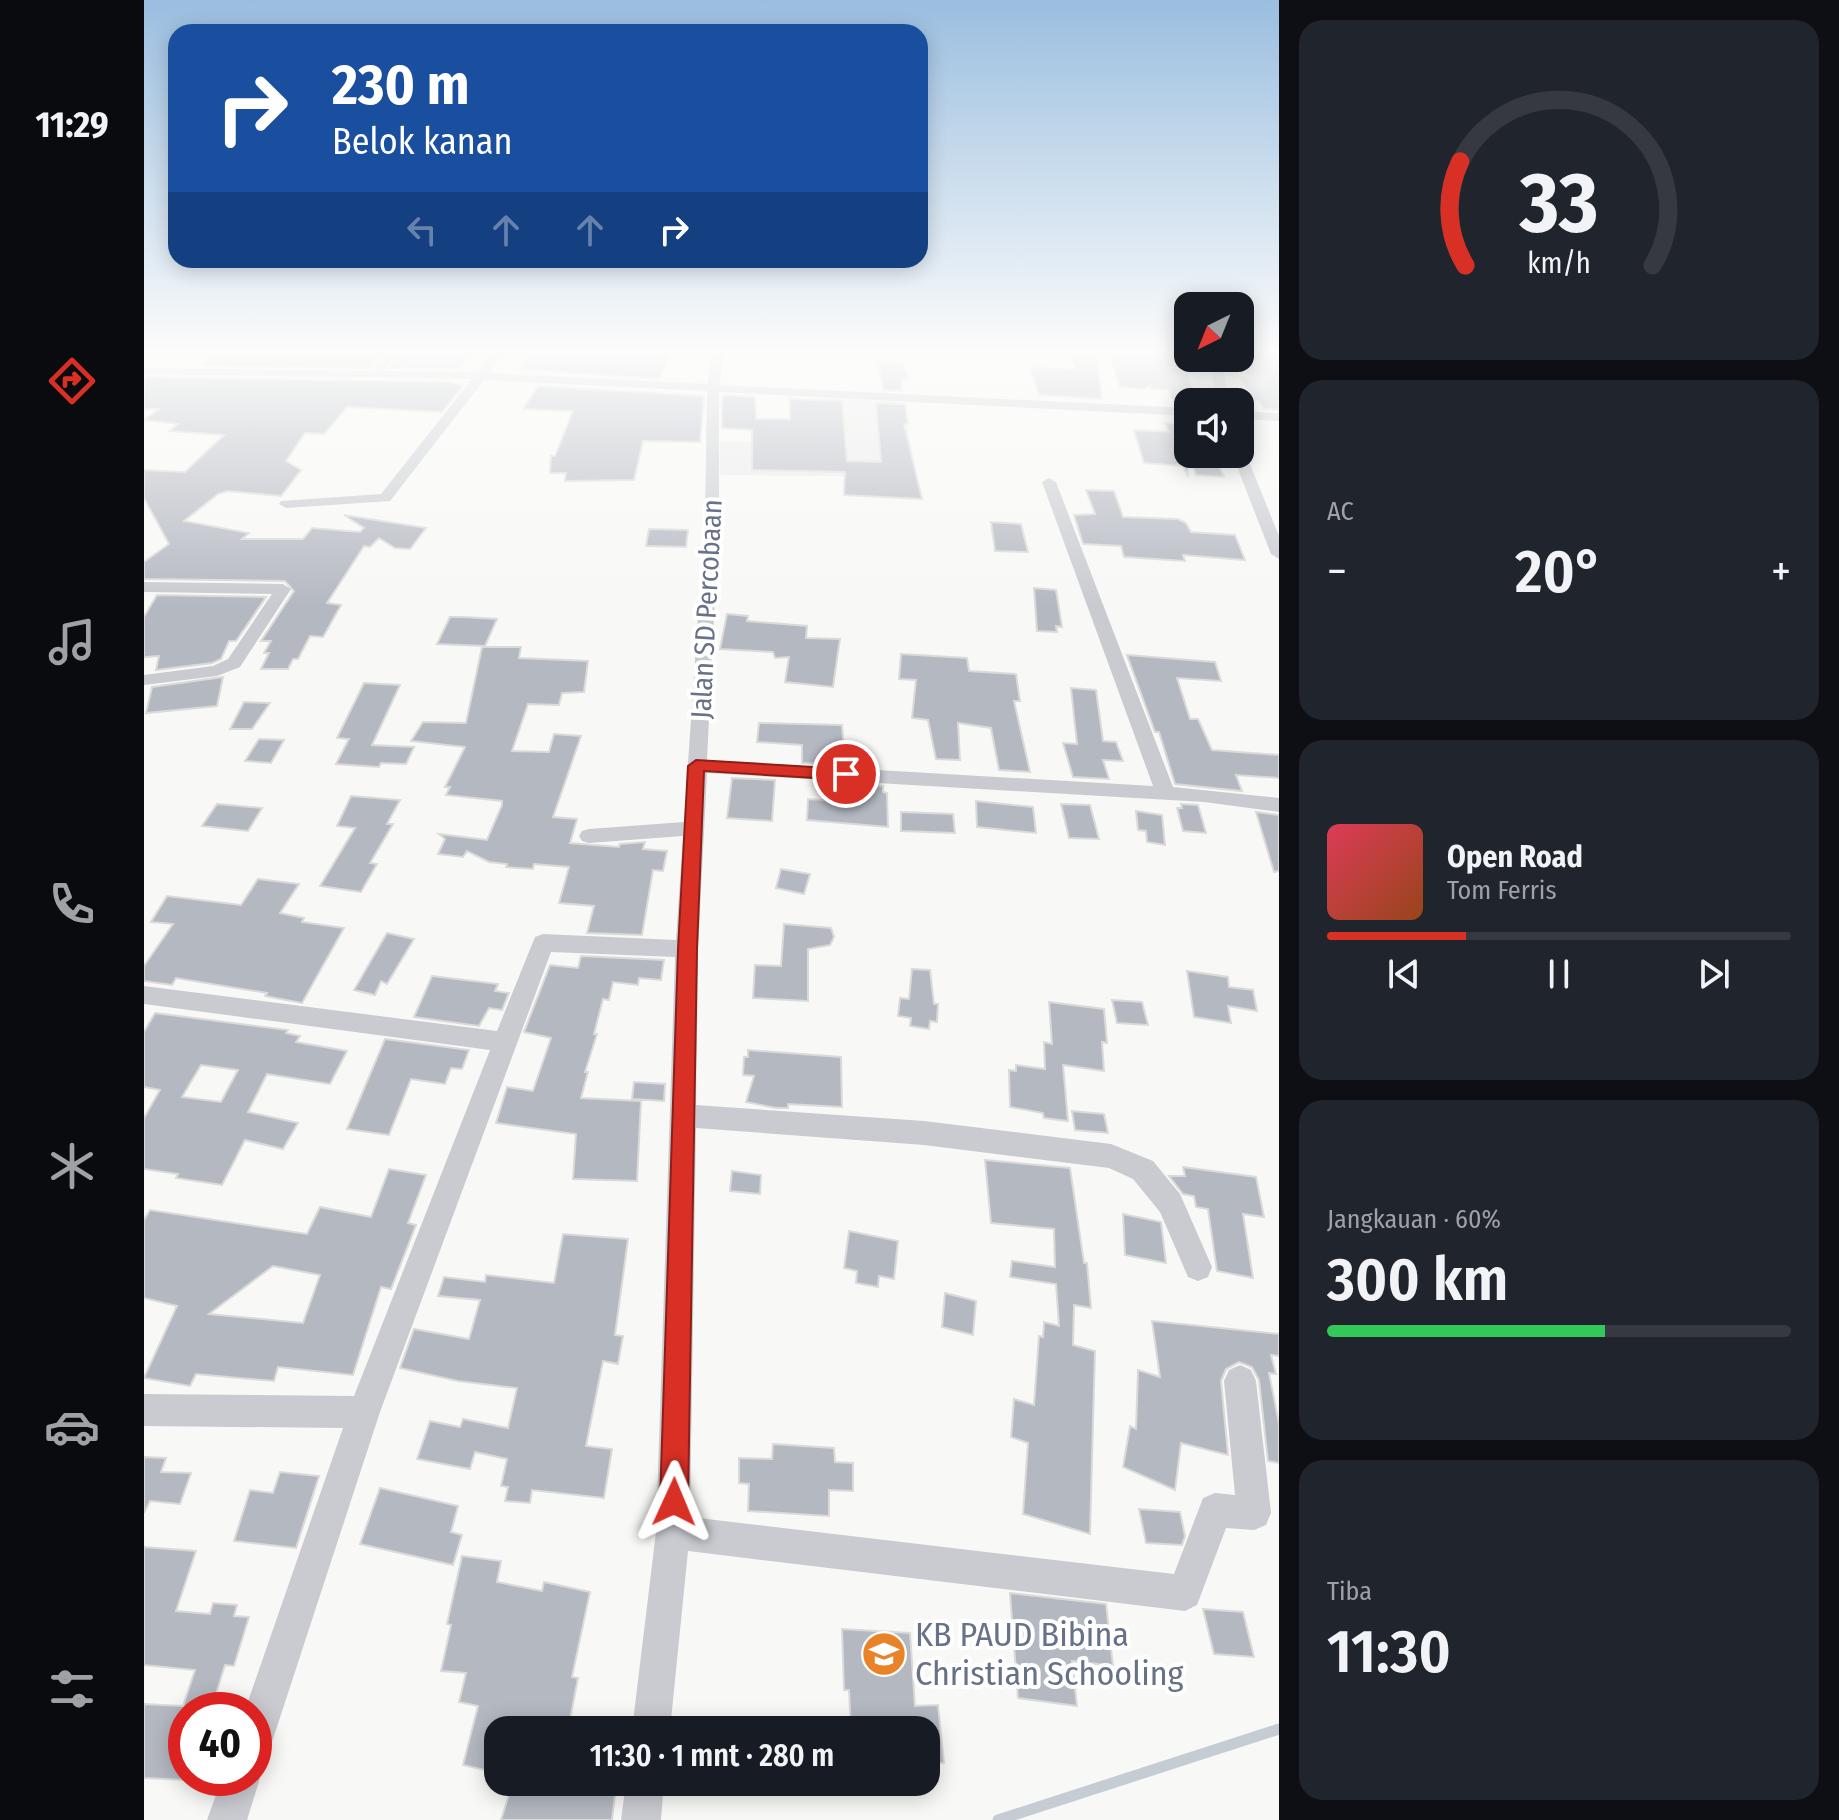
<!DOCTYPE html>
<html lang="id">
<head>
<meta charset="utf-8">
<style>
  :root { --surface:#171b24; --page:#20242c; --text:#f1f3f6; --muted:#9ea1a6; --line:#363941; --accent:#d93025 }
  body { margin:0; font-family:"Fira Sans Condensed",sans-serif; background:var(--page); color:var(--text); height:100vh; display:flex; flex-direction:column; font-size:30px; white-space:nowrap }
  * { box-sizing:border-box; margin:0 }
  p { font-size:26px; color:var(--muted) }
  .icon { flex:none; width:44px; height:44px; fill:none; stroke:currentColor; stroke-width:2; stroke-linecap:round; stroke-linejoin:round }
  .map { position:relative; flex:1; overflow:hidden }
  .panel { display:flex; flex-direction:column; gap:20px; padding:20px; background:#0d0f14; width:560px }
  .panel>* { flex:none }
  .guide { position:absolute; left:24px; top:24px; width:760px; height:244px; border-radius:24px; box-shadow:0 4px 20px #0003; background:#1a4fa0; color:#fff; overflow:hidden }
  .needle { width:52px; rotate:223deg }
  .tools { position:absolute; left:1030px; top:292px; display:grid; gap:16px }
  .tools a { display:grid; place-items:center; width:80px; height:80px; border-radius:16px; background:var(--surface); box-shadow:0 4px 20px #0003; font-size:40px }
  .speed { position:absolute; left:24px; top:1692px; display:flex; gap:16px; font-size:40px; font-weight:700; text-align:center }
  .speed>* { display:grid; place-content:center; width:104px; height:104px; border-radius:50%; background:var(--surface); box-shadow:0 4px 20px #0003; line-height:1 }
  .speed .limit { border:12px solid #d22; background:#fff; color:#111 }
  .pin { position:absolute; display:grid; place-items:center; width:68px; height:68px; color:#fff; margin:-34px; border:4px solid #fff; border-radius:50%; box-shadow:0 2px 8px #0007 }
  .me { position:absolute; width:88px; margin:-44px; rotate:1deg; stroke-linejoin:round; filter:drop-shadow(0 0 6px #0008) }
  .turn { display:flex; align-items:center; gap:28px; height:168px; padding:0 32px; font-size:36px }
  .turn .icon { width:104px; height:104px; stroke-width:2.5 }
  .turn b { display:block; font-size:56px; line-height:68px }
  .lanes { display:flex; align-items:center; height:76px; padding:0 32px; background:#0003; justify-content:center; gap:40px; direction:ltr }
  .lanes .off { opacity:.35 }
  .big { font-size:60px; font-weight:600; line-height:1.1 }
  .panel .card { flex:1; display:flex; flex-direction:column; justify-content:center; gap:12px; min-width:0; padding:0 28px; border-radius:24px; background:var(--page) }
  .panel .dial { align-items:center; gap:0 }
  .dial svg { height:208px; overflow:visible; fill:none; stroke:var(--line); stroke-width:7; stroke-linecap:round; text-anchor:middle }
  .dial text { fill:var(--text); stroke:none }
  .song { display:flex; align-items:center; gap:24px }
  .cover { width:96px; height:96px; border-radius:12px; background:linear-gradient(135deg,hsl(350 70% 55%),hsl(20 70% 35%)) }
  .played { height:8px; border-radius:4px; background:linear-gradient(90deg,var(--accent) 30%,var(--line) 30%) }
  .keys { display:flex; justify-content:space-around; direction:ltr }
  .heat { display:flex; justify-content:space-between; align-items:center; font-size:44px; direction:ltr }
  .charge { height:12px; border-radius:6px; background:linear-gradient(90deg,#34c759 60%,var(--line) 0) }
  .trip { position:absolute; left:340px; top:1716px; width:456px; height:80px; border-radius:24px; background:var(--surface); box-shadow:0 4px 20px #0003; font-weight:600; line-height:80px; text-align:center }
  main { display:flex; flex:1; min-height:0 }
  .dock { display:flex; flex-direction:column; width:144px; justify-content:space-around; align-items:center; background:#090b0e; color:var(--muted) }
  .dock .icon { width:56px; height:56px }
  .dock .selected { color:var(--accent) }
  .dock b { font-size:36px; color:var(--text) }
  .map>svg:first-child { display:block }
  .built { fill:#e9eaea }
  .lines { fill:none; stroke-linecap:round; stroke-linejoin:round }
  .stream { stroke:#c6ccd3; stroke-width:11 }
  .building { fill:#b4b8c1; stroke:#dadbd9; stroke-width:2; fill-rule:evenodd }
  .minor { fill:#c9cbd0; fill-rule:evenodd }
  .route { fill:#d93025; stroke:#8d1f18; stroke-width:2 }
  .labels { text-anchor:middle; stroke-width:8; stroke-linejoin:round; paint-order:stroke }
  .street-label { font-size:28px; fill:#677188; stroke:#fff }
  .near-poi-label { font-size:34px; fill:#677188; stroke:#fff; text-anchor:start }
</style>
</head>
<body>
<main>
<nav class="dock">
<b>11:29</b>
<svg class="icon selected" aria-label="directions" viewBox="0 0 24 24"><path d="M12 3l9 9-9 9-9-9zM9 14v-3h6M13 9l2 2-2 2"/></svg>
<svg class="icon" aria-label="music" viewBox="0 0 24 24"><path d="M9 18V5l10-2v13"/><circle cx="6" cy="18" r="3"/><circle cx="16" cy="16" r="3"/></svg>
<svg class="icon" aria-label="phone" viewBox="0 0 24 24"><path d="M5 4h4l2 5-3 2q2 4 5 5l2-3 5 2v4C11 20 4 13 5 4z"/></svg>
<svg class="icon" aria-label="climate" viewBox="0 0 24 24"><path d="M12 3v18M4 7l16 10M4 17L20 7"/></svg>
<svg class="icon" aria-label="car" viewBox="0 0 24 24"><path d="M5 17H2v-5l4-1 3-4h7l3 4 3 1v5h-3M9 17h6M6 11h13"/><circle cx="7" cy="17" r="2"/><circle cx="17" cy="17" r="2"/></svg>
<svg class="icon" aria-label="filters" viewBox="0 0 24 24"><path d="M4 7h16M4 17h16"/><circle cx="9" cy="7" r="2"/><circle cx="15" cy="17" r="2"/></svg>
</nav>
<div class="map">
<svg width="1135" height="1820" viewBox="0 0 1135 1820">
  <rect width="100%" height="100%" fill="#f8f9f6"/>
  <path class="built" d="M675 398 758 402 773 477 576 475V441L672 444Z"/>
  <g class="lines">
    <path class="stream" d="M854 1820 1135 1729"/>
  </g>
  <path class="building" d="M73 351H197L238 352 227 368 58 366Z
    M261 351H330L316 369 245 368 255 353Z
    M389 351H493L527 354 514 379 377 369Z
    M924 351H952L958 399 895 395 885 367 932 369Z
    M964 351H1032L1056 402 1031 404 1024 390 1007 389 1006 385 1001 389 976 387Z
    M1096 351 1135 354V410L1120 409 1115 401H1111L1095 377H1105L1095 358Z
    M734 362 760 363 764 379H757L758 391 739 390Z
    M0 377 306 382 319 386 298 412 203 407 180 434 161 433 142 461 157 470 137 496 84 491 74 494 40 521 105 533 98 539H159L168 528 216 532 220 528 200 515 282 528 266 549 251 548 235 538 226 547 220 546 183 603 197 605 179 637 166 636 154 659H149L144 669H117L125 653H120L127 641H117L150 591 141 581 0 579V562L25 544 0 498V470L41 472 80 435 25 431 34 424 0 420 15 409H0Z
    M394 386 560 396 556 442 499 441 490 480 421 481 422 473H406L407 456H411L429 411 379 409Z
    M583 395 611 397 612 419H646V399L698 401 703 461 737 462 732 403 761 404 764 424H760L778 499 700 495 701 472 608 470V430L578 428V397Z
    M1037 419H1044V477L1039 466 1000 463 990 430 1025 432 1021 423 1040 424Z
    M1045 454H1070L1080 477 1052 475Z
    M942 490 970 491 979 517 1034 519 1042 523 1047 532 1091 535 1101 560 1039 555 1041 561 980 557 977 546 939 544 930 515 951 514Z
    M847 522 877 524 884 552 851 551Z
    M505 529 544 530 542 547 502 546Z
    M890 588 912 590 918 627 912 626 913 632 893 631Z
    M13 595 122 597 92 641H85L77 659 68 663 12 670 15 656 0 657V617Z
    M583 614 604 616 603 621 663 626 662 638 696 639 689 687 641 682 645 657 631 658 629 652 576 649Z
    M306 617H318L353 619 341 646 293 644Z
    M338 647H377L375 658 444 661 440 692 418 693 415 705 384 704 368 751 405 752 410 734 437 736 409 817 433 819 426 843 475 847 476 844 501 842 499 849 523 851 519 871 509 870 498 935 443 933 450 906 415 903 425 867 390 864 389 869 362 867 363 864 345 862 323 851 319 857 294 854 301 839 295 834 343 840 358 805V801L302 795 306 787H301L321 747 267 741 279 722 322 723Z
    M757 654 823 658 825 671 872 674 876 701H870L886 772 855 770 847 728 814 723 816 760 792 759 784 720 768 718 772 680 755 679Z
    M983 655 1071 662 1077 681 1033 678 1046 719H1054L1068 750 1135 755V778L1092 775 1098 791 1031 784 1015 732H1011Z
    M79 677 73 706 2 713 8 687Z
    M220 683 256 685 228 745 270 747 262 764 237 763 235 767 192 764 205 739 193 738Z
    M927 688 952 690 959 741 972 742 979 761 959 760 965 779 929 777 919 743 933 744Z
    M100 702 126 703 108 729H86Z
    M615 723 698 725 701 765 658 763V745L613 742Z
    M115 739 140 740 127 763 101 761Z
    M588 778 631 780 628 821 583 818Z
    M712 785 739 786V792L743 793 744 827 663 820 664 799 711 802Z
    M207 796 256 800 243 824H249L226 863 233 864 217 892 176 886 211 828 193 826Z
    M832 801 889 807 892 833 833 827Z
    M73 804 118 808 104 831 58 826Z
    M917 804 946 805 955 839 925 838Z
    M1037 804 1054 805 1062 833 1039 831 1033 808H1038Z
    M992 811 1018 815 1021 845 1003 842 1002 831 994 830Z
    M757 812 809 814 811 833 757 831Z
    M1112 812 1135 815V871L1130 872Z
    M637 869 666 874 660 894 632 888Z
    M114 879 155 884 136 913 160 918 158 922 200 928 158 1003 121 996 123 993 32 978 28 985 0 981V966L29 924 7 922 23 896 97 905Z
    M640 924 687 928 690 937 686 945 664 949V1001L609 998 611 965 637 966Z
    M243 933 270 939 243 984 237 981 231 995 210 990Z
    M437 956 520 960 517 980 495 978 494 985 469 982 465 1000 459 999 450 1034H453L441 1072H444L437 1098 497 1101 493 1181 429 1179 432 1134 352 1123 363 1087 389 1091 407 1038 380 1032 406 965 434 968Z
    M768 969 786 970 790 1004H794L793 1022 786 1021 785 1029 766 1026 767 1018 754 1016 756 998 765 999Z
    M1043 971 1084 977 1085 987 1109 990 1113 1011 1084 1006 1087 1023 1050 1017Z
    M288 976 354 984 351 991 365 993 358 1010 345 1008 335 1026 270 1017Z
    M968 1000 998 1002 1004 1025 973 1023Z
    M905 1002 960 1009 963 1043 958 1042 960 1071 919 1065 924 1121 900 1118 899 1113 866 1107 865 1070 872 1071V1065L901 1069 900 1042 908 1044Z
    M11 1013 144 1030 142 1033 156 1036 152 1042 203 1051 186 1084 123 1074 104 1112 154 1123 139 1149 101 1140 78 1185 32 1178 34 1174 0 1169V1118L16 1090 0 1087V1032ZM57 1065 94 1070 77 1102 38 1097Z
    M241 1039 325 1050 318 1069 307 1068 301 1084 267 1079 245 1135 203 1129Z
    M604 1050 697 1057 698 1107 644 1104V1108H632L602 1102 610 1076 599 1075 600 1057H604Z
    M490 1082 521 1084 520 1101 488 1099Z
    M928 1111 960 1114 964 1133 931 1130Z
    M841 1160 926 1168 940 1263H943L947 1308 930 1305 929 1345 951 1351 946 1534 879 1514 884 1443 867 1437 870 1399 890 1405 895 1336 899 1337 900 1322 915 1326 912 1284 866 1277 868 1261 911 1267 910 1229 847 1223Z
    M1039 1167 1112 1177 1120 1217 1099 1214 1109 1278 1073 1271 1064 1209 1052 1207 1050 1196 1039 1194 1025 1176H1041Z
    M245 1169 282 1175 264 1223 272 1225 247 1289 237 1287 209 1375 134 1367 130 1381 52 1374 46 1386 0 1378 33 1306 0 1298V1220L6 1210 163 1234 176 1207 227 1217ZM129 1266 176 1275 159 1323 65 1314Z
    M588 1171 617 1175 616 1194 586 1191Z
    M979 1214 1017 1222 1022 1263 981 1255Z
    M705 1231 754 1241 750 1279 735 1276 734 1287 712 1283 713 1271 700 1268Z
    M419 1234 484 1239 471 1335 479 1336 474 1364 459 1361 442 1446 468 1449 460 1498 388 1490 386 1503 361 1501 364 1487 357 1486 363 1459 331 1452 326 1469 273 1459 286 1421 316 1427 319 1419 364 1428 373 1388 314 1381 256 1368 270 1329 325 1339 336 1300 294 1296 300 1277 341 1282 342 1275 410 1283Z
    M801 1293 832 1301 829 1335 798 1327Z
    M1008 1321 1135 1334V1356L1127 1355 1132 1374 1125 1373 1135 1424V1463L1124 1461 1115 1380 1108 1367 1095 1362 1082 1369 1077 1381 1084 1455 1037 1443 1031 1490 979 1467 986 1426 992 1429 994 1370 1016 1377Z
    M629 1444 690 1448 691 1462 709 1463V1491L685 1490V1516L604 1511 605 1484 595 1483V1458L628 1459Z
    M0 1457 22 1458 17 1472 47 1473 36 1504 6 1501 0 1513Z
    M136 1472 175 1476 152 1548 90 1541 106 1490 129 1493Z
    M236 1488 314 1506 307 1532 318 1535 309 1565 216 1544Z
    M995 1509 1036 1512 1041 1536 1038 1545 1002 1543Z
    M0 1547 52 1551 32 1611 66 1614 69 1603 93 1605 90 1616 105 1617 90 1666 81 1665 67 1710H42V1780L0 1778V1704L39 1706 51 1670 0 1665Z
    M318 1556 357 1561 353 1582 398 1591 400 1582 446 1592 428 1677 434 1678 424 1730H354V1773L319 1765 334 1706 315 1702 322 1673 297 1671 307 1625 303 1624Z
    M866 1593 962 1604 969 1666 928 1661 933 1706 874 1698Z
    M1059 1609 1099 1612 1110 1657 1070 1654Z
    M698 1629 766 1633 771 1706 794 1705 800 1763H782V1730H707L705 1690H700Z
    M369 1782H413L412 1787 471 1795 468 1820H357Z"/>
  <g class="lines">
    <path class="minor" d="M242 351H253L240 371 333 372 350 351H361L345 373 563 384 569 351H581L575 385 1044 408V416L575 392V514L563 760 1009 786 898 482 905 478 912 482 1029 787 1135 798V812L1060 802 563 773 554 949 552 1105 780 1121 967 1144 1009 1161 1036 1194 1068 1267 1064 1277 1054 1281 1044 1277 1016 1212 989 1179 965 1168 780 1145 552 1128 546 1517 1030 1574 1059 1498 1071 1493 1091 1495 1080 1381 1085 1370 1096 1365 1107 1370 1112 1381 1127 1513 1122 1525 1110 1530 1082 1528 1053 1605 1041 1611 544 1551 526 1730H488L512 1532 531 957 407 952 236 1412 129 1739 123 1752 110 1758V1710H101L199 1428 0 1426V1394L210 1396 346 1050 0 1004V986L353 1031 391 937 399 934 532 940 539 836 445 843 438 841 435 836 438 831 445 829 540 822 561 514 563 391 340 380 246 501 142 508 135 504 137 501 237 494 328 379 0 374V368L229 371Z
      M1066 358H1078L1084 402H1072Z
      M1096 411 1135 413V421L1096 419Z
      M1096 450 1102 454 1135 536V559L1127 554 1088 454H1096Z
      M0 582 139 584 147 589 96 667 73 676 0 685V675L69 666 84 659 128 594 0 592Z
      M110 1764 116 1778 103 1820H63L78 1778H110Z
      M482 1782H520L517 1820H477Z"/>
  </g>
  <linearGradient id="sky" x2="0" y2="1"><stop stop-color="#9abee0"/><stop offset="0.58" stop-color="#fcfcfb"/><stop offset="1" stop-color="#fcfcfb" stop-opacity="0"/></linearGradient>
  <rect width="1135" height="606" fill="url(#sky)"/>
  <path class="route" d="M552 760 702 769 710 774 702 780 560 771 553 949 544 1502 540 1512 530 1516 520 1512 516 1502 534 949 544 766Z"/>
  <defs>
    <g id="school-disc" transform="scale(2.3)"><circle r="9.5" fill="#e98327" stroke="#fff"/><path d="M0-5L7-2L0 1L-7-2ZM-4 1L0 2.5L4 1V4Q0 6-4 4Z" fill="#fff"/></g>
  </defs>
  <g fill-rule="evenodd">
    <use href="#school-disc" x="740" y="1654"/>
  </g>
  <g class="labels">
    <g class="street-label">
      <text transform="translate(562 609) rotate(-87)" y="10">Jalan SD Percobaan</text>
    </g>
    <g class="near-poi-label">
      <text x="771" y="1646">KB PAUD Bibina<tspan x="771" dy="39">Christian Schooling</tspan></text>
    </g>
  </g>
</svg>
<div class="tools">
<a><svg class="needle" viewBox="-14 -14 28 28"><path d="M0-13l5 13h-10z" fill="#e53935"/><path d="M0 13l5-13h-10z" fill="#9ea1a6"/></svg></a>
<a><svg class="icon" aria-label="sound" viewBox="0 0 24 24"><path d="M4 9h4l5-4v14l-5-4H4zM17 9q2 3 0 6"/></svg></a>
</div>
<div class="speed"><div class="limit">40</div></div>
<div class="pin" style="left:702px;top:774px;background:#d93025"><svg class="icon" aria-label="arrive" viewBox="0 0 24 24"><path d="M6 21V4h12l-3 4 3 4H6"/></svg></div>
<svg class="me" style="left:530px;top:1502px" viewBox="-20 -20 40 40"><path d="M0-17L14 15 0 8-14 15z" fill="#d93025" stroke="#fff" stroke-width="4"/></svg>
<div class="trip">11:30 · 1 mnt · 280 m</div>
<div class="guide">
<div class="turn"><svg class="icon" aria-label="right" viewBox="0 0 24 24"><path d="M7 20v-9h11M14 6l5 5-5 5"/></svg><div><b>230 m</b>Belok kanan</div></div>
<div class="lanes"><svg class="icon off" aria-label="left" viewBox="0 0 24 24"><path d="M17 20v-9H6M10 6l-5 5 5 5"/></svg><svg class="icon off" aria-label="ahead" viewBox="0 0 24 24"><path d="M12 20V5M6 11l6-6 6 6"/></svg><svg class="icon off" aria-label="ahead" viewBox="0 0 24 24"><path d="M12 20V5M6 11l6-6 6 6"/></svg><svg class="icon" aria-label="right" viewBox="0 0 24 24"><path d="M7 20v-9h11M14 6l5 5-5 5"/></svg></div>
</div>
</div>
<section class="panel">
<div class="card dial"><svg viewBox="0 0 100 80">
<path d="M14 69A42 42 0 1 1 86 69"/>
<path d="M14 69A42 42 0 0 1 12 29" stroke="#d93025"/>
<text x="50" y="56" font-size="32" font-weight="700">33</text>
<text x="50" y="72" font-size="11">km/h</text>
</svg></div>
<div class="card"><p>AC</p>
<div class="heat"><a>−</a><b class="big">20°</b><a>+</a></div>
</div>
<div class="card">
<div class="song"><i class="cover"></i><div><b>Open Road</b><p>Tom Ferris</p></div></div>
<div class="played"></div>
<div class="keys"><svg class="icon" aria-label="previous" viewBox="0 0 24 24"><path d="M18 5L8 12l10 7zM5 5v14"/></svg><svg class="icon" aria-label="pause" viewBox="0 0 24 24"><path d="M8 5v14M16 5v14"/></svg><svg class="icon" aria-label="next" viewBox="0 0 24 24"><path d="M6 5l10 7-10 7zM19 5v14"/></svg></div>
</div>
<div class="card"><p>Jangkauan · 60%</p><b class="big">300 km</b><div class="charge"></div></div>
<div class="card"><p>Tiba</p><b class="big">11:30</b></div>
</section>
</main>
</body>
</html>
